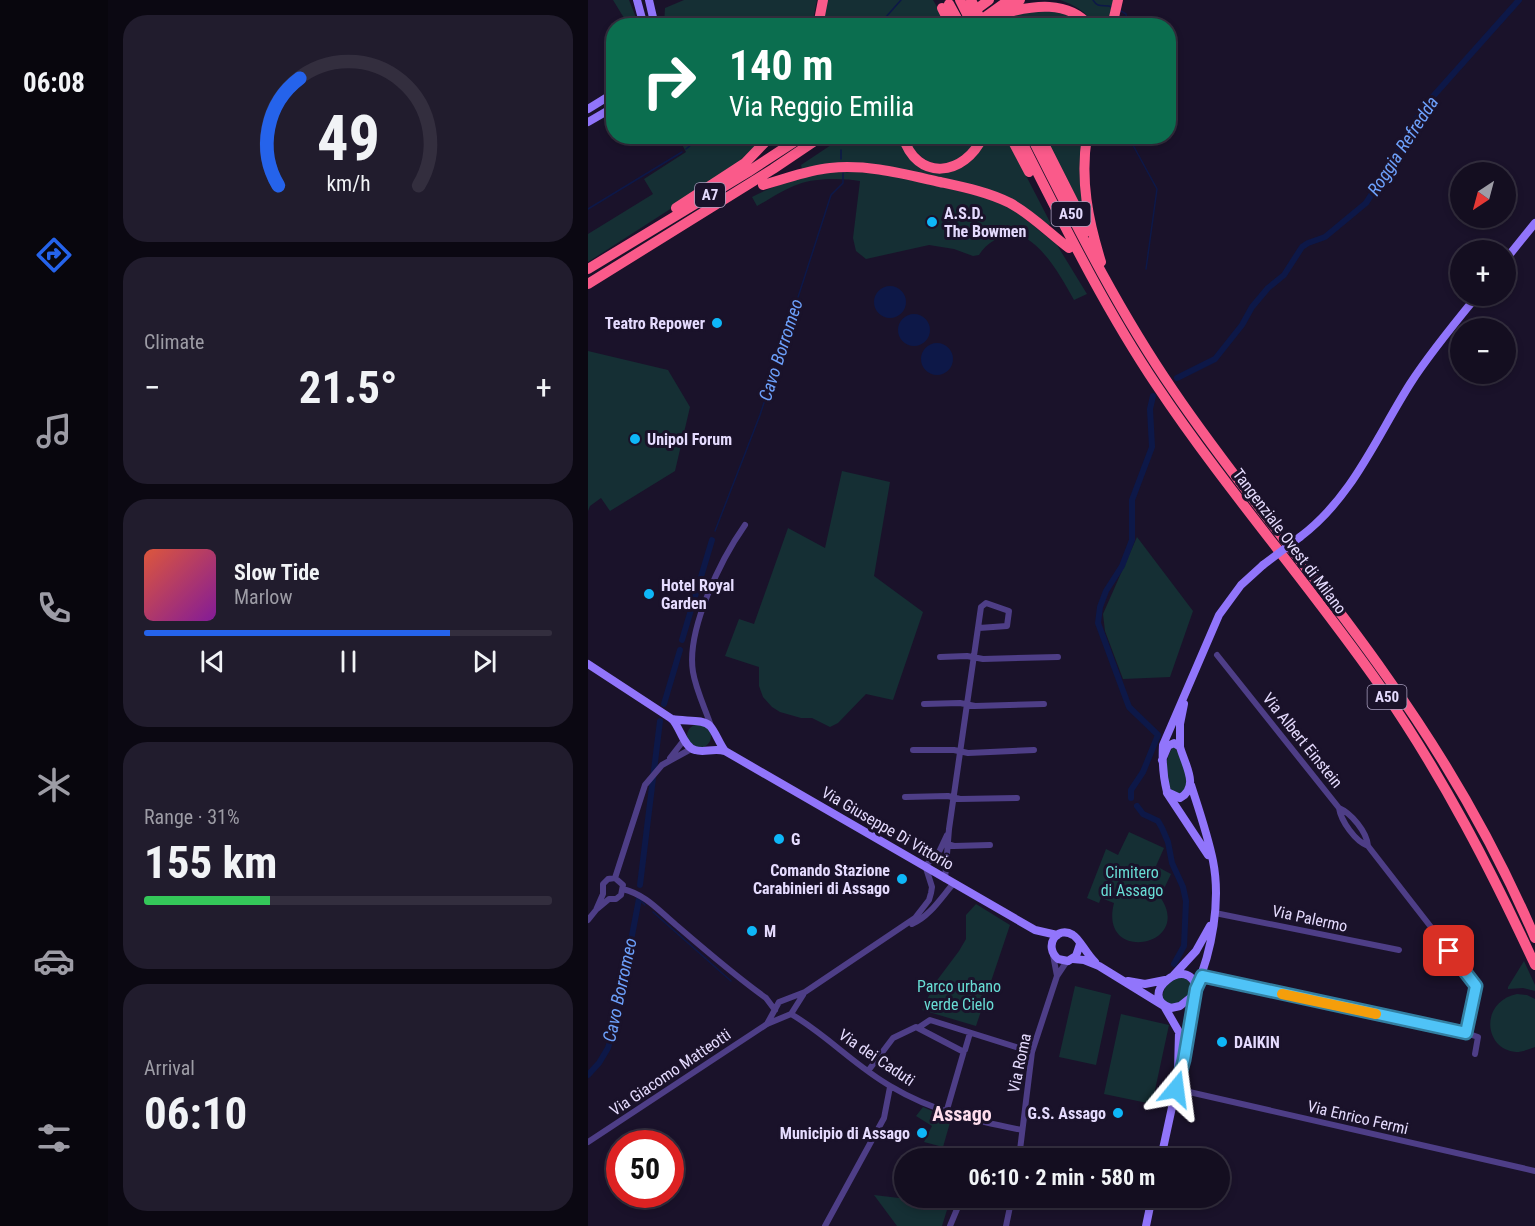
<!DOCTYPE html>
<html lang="en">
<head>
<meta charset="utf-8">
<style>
  :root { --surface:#140e20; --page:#211c2d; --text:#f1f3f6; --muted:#9d9ca5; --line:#332e3e; --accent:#2563eb }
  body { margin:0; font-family:"Roboto Condensed",sans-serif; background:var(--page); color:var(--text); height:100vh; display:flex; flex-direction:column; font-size:22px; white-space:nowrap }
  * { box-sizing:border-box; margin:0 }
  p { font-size:20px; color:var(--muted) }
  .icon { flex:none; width:33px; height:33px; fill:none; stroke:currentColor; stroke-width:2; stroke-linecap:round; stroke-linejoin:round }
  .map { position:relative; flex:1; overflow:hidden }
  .side { display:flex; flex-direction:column; gap:15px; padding:15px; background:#0b0812; width:480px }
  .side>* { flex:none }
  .hud { position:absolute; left:18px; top:18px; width:570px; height:126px; border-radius:24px; box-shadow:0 3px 9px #0003,0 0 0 2px var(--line); background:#0b6e4f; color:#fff; overflow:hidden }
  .needle { width:39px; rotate:216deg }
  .fabs { position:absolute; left:862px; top:162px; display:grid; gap:12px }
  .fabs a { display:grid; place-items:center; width:66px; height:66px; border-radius:50%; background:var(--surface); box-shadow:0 3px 9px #0003,0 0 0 2px var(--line); font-size:30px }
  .speed { position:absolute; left:18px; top:1130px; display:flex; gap:12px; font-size:30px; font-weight:700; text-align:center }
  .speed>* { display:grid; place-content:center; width:78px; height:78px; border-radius:50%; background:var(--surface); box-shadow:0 3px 9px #0003,0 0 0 2px var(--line); line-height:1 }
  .speed .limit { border:9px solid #d22; background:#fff; color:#111 }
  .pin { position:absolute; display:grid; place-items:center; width:51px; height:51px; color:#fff; margin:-26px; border-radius:12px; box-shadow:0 3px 9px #0006 }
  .me { position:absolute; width:66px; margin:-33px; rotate:16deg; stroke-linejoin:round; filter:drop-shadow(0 0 4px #0008) }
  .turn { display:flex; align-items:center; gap:21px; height:126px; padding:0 24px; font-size:27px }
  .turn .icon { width:78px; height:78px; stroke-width:2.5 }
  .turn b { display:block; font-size:42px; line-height:51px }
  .big { font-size:45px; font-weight:700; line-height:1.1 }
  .side .card { flex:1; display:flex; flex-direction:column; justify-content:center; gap:9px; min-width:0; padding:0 21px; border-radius:24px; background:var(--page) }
  .side .dial { align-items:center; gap:0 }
  .dial svg { height:156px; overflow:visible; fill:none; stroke:var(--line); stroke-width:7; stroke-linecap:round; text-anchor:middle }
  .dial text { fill:var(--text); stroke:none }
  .song { display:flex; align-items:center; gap:18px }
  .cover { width:72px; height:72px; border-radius:9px; background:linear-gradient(135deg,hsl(10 70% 55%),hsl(290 70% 35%)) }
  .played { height:6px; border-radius:3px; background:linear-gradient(90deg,var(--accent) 75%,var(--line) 75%) }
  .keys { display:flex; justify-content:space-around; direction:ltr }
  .heat { display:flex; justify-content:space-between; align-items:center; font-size:33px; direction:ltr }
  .charge { height:9px; border-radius:4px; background:linear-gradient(90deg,#34c759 31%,var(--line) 0) }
  .trip { position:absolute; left:306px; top:1148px; width:336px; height:60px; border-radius:30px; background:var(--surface); box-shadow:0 3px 9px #0003,0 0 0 2px var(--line); font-weight:700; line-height:60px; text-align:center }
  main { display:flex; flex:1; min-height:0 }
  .tab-bar { display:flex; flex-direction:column; width:108px; justify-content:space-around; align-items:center; background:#08060d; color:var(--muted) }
  .tab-bar .icon { width:42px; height:42px }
  .tab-bar .active { color:var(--accent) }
  .tab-bar b { font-size:27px; color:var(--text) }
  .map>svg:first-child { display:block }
  .green { fill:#152f34 }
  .water { fill:#0d1848 }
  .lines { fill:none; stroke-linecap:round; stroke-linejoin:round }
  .stream { stroke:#0d1848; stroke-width:1.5 }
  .canal { stroke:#0d1848; stroke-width:6 }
  .street { stroke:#4e3e87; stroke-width:6 }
  .secondary { stroke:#9175fb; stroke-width:8 }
  .highway { stroke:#fa5a8a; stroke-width:10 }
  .secondary-bridge { stroke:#9175fb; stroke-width:8 }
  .highway-bridge { stroke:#fa5a8a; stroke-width:10 }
  .route-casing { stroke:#337fa1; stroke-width:15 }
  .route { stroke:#4fc3f7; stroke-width:10 }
  .slow { stroke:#f59e0b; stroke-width:10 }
  .poi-dot { fill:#0eb7f8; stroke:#1a122a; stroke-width:2 }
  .labels { text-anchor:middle; stroke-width:6; stroke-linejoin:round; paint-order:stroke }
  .shield { fill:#1a122a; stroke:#a89fbe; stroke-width:1.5 }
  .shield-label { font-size:15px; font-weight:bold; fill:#e5dbfe }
  .poi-label { font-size:16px; font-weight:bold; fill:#e5dbfe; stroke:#1a122a; text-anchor:start }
  .street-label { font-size:16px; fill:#e5dbfe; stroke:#1a122a }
  .park-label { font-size:16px; fill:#68ddd5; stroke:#1a122a }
  .water-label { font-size:18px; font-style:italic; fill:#6da0fb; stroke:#1a122a }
  .quarter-label { font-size:20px; font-weight:bold; fill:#feddec; stroke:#1a122a }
</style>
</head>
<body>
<main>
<nav class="tab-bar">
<b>06:08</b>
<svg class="icon active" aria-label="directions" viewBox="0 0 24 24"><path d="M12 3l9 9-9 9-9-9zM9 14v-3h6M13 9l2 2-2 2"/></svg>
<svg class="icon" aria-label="music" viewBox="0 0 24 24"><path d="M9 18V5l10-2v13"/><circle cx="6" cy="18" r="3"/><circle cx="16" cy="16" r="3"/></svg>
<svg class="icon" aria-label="phone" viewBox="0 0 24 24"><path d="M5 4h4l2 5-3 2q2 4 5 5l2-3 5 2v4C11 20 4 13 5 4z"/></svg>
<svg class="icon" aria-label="climate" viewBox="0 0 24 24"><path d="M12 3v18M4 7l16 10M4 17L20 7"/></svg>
<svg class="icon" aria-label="car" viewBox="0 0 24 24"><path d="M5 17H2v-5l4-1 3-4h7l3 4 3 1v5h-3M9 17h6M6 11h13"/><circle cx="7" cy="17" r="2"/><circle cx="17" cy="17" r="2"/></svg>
<svg class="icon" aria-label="filters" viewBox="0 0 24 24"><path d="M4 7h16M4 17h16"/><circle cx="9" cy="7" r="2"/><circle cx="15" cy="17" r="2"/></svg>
</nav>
<section class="side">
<div class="card dial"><svg viewBox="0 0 100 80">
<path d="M14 69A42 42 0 1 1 86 69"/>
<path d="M14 69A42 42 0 0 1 25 14" stroke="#2563eb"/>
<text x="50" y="56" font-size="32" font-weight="700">49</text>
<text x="50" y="72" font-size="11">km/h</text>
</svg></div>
<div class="card"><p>Climate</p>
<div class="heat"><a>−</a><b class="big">21.5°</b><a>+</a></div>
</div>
<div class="card">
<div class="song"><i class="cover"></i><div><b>Slow Tide</b><p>Marlow</p></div></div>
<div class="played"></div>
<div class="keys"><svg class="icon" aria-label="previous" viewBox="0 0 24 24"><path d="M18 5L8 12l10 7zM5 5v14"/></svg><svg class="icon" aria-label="pause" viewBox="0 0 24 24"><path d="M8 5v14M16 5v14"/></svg><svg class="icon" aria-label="next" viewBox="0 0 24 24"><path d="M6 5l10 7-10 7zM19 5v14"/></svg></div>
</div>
<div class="card"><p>Range · 31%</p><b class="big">155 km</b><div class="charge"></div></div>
<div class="card"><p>Arrival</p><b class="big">06:10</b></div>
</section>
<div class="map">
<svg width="947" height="1226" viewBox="0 0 947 1226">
  <rect width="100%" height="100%" fill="#1a122a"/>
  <path class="green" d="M25 0H41L51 25H37L36 18Z
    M96 0H229L224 25H76L77 8Z
    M237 0H345L356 19 345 26H233Z
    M472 0H526L520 25H505C499 11 486 5 472 0Z
    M465 6 497 26H404L425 13Z
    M312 136 319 154 358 170 397 137H418L463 224 460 225 434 207 298 167 214 169 213 165 255 137Z
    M90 137H178L143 170 0 262V234L65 194 56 179 98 152Z
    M319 137H390C386 142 382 153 377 156 351 172 330 162 319 137Z
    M454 137H495L496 213Z
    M261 170 307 175 402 199 425 209 469 245 499 294 486 300C472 275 455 243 426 232 413 235 398 243 391 255L385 256 366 249 341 245 278 259 268 251 265 238 272 181C256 178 226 178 211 184 196 189 182 199 169 206L164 197C195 181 226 173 261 170Z
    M0 351 80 370 102 407 87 471 22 511 13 498 2 506 0 511Z
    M254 471 302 482 286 576 335 612 305 700 278 694 250 723 242 727 224 718H213L192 712 184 707 175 697 171 686V667L137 656 151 619 166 624 200 528 237 548Z
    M549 537 605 611 582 677 535 679 517 631 515 614Z
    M99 736a12 12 0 1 1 24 0a12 12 0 1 1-24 0Z
    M585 746C595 755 602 780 598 792L585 794C576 775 575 765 585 746Z
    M541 832 576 848 568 866 583 874 572 897C607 946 510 965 526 903L513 898 511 903 499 898 518 849 530 855Z
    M388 904 422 925 388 1026 334 1010 347 983 371 951 378 939V915Z
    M936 961 947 985V991L935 988 920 989V987Z
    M593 976 604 983V994L591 1004H579L574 997 578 984Z
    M487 986 523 995 508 1065 471 1057Z
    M929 994 939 995 947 999V1047C941 1049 935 1052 928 1052 896 1050 891 1002 929 994Z
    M533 1014 581 1025 564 1104 516 1094Z
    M335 1107 363 1119 355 1147 336 1142 344 1126 328 1116Z
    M316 1188V1197H363L354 1226H309L286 1195 311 1198Z"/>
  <path class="water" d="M286 302a16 16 0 1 1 32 0a16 16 0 1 1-32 0Z
    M310 330a16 16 0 1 1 32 0a16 16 0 1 1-32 0Z
    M333 359a16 16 0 1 1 32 0a16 16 0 1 1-32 0Z"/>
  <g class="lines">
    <path class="stream" d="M505 0C510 9 516 4 524 7
      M533 11 538 14 540 26
      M290 26 313 0
      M540 136 569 189 558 269
      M98 149 114 136
      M253 150V159
      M0 209 94 152
      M127 531 172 415 243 195 255 183V173
      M51 899 57 905
      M65 912 143 981"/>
    <path class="canal" d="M589 378 627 359 654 325 664 307 680 288 696 275 714 247 720 243 737 237 778 203 804 163 820 131 840 102 931 0
      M94 640 124 540
      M76 704 92 650
      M543 798V790L555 772 570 735 541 707 510 623 512 607 518 591 534 566 544 540V500L564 447 562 409 565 396
      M549 806 555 814 570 821 574 828 580 842 584 863 595 887 598 901 596 946 586 964
      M52 885 72 721
      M0 1075 11 1063 20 1048 27 1024 51 899"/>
    <path class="street" d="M629 655 751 808C763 813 779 832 780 846L888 985 878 1033
      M352 657 379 656 395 659 470 657
      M336 704 372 703 387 706 456 704
      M123 726C117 708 108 690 105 672 98 630 133 559 157 525
      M325 750H366L380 753 446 750
      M82 758 96 740
      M317 797 360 796 372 799 429 798
      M751 808C753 821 767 841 780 846
      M359 844 366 846 402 845
      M27 878 57 785 74 765 103 749
      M357 879 361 829 393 607 398 603 421 611 419 626 391 628
      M35 889C58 895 70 910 88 925 117 950 147 976 178 998L187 1010
      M9 909 21 899H28L33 895 35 885 27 878
      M627 913 811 950
      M0 920 8 910 15 894V884L20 879 27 878
      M324 924C341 917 353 898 365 884
      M465 955 469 976
      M614 976 878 1033 890 1037 887 1054
      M203 1014C239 1035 268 1067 304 1087 344 1111 388 1121 434 1130
      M179 1024 191 1002 217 992 327 918 341 900 343 893 344 887 338 868 339 864 351 852 359 835
      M330 1028 342 1020 444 1052
      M280 1071 305 1038 328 1027 374 1051 377 1050 382 1033
      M588 1089 947 1171
      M358 1113 376 1051
      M0 1142 179 1024 203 1014 215 995
      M431 1158 444 1052 469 976 477 964 481 961
      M395 1197 422 1206
      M535 1197 563 1203
      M237 1226 296 1118 302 1087
      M362 1226 374 1197
      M418 1226 424 1197"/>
    <path class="secondary" d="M49 0 56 26
      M61 0 67 26
      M0 109 26 93
      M0 122 26 107
      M918 259 947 223
      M712 537C764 498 788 438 822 384 842 353 866 324 889 296
      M0 664 84 719C92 727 96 748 107 750 116 753 125 748 137 751L447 930 469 935
      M84 719C96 722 115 718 122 726 127 731 131 743 137 751
      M592 747V724L596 704
      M574 760 580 746 586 743 592 747C597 765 612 787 592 798L579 792C575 776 574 762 575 745L631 615 653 585 675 565
      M603 785C611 810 620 836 625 861 633 901 624 951 608 988
      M579 793 620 855
      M492 944 488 956 480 961 470 959C455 946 469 925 485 935 491 938 499 955 507 962
      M485 959 496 960 511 966 576 1006 591 1032 590 1071
      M585 976 608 951 622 926
      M540 981 557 984 577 980
      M573 1158 591 1075 596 1060 608 989C602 951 546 996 583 1008L592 1006 607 994
      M558 1226 564 1197"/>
    <path class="highway" d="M382 14 401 0
      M414 14C445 5 480 0 502 26
      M386 25 421 0
      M230 26 235 0
      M399 26 432 0
      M524 26 530 0
      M315 136C328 182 377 177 395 136
      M422 136 441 172
      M431 136C474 221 516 307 569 386 639 491 723 586 795 690 855 777 903 870 947 965
      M443 136C487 223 530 310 585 390 652 489 731 579 799 677 856 757 908 847 947 938
      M452 136 500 231
      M499 136C492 180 500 220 513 262
      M175 185C198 179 219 170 242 168 279 164 316 174 352 182 375 187 400 192 422 203 444 215 461 233 481 248
      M88 208 157 163 183 136
      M0 269 160 172 215 136
      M0 284 185 169 234 136"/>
    <path class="secondary-bridge" d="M675 565 712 537"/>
    <path class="highway-bridge" d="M372 0 385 26
      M383 0 396 26
      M361 4 373 26
      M354 8 363 26"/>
  </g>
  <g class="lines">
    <g class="route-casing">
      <path id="route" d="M588 1089 596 1060 608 989 614 976 878 1033 888 986 861 951"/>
    </g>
    <use href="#route" class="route"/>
    <path class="slow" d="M694 994 788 1014"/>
  </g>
  <g class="poi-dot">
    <circle cx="344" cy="222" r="6"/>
    <circle cx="129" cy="323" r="6"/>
    <circle cx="47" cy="439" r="6"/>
    <circle cx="61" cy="594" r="6"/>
    <circle cx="191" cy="839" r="6"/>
    <circle cx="314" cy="879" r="6"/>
    <circle cx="164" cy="931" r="6"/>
    <circle cx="634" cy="1042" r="6"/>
    <circle cx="530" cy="1113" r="6"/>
    <circle cx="334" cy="1133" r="6"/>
  </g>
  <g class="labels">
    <g class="shield">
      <rect x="107" y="183" width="30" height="24" rx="4.5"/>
      <rect x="463.5" y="202" width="39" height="24" rx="4.5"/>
      <rect x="779.5" y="685" width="39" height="24" rx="4.5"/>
    </g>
    <g class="shield-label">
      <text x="122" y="200">A7</text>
      <text x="483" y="219">A50</text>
      <text x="799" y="702">A50</text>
    </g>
    <g class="poi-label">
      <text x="356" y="219">A.S.D.<tspan x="356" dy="18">The Bowmen</tspan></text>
      <text x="117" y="329" text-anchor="end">Teatro Repower</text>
      <text x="59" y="445">Unipol Forum</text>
      <text x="73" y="591">Hotel Royal<tspan x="73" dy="18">Garden</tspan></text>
      <text x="203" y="845">G</text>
      <text x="302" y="876" text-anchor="end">Comando Stazione<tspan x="302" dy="18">Carabinieri di Assago</tspan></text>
      <text x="176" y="937">M</text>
      <text x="646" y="1048">DAIKIN</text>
      <text x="518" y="1119" text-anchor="end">G.S. Assago</text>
      <text x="322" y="1139" text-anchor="end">Municipio di Assago</text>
    </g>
    <g class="street-label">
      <text transform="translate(702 541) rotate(53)" y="6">Tangenziale Ovest di Milano</text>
      <text transform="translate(715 740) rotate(51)" y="6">Via Albert Einstein</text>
      <text transform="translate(300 828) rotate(30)" y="6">Via Giuseppe Di Vittorio</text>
      <text transform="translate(722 918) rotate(12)" y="6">Via Palermo</text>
      <text transform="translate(289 1057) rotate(34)" y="6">Via dei Caduti</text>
      <text transform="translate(431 1063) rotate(-78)" y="6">Via Roma</text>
      <text transform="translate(82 1072) rotate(-34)" y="6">Via Giacomo Matteotti</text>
      <text transform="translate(770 1117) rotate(13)" y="6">Via Enrico Fermi</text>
    </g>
    <g class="park-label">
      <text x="544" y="878">Cimitero<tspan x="544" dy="18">di Assago</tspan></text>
      <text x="371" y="992">Parco urbano<tspan x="371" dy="18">verde Cielo</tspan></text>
    </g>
    <g class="water-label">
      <text transform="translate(815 146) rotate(-57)" y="6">Roggia Refredda</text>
      <text transform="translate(193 350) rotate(-72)" y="6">Cavo Borromeo</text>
      <text transform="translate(32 990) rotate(-78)" y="6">Cavo Borromeo</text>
    </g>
    <g class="quarter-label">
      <text x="374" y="1121">Assago</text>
    </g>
  </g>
</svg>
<div class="fabs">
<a><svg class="needle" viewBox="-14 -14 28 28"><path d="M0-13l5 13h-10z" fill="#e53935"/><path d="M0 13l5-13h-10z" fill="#9d9ca5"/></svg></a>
<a>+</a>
<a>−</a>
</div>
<div class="speed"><div class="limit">50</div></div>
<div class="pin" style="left:861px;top:951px;background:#d93025"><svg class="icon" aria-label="arrive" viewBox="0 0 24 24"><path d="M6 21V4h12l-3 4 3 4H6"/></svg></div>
<svg class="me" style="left:588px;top:1089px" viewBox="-20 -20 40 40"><path d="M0-17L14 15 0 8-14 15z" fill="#4fc3f7" stroke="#fff" stroke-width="4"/></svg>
<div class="trip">06:10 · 2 min · 580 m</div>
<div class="hud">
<div class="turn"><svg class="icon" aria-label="right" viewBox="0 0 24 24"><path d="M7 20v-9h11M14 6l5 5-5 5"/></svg><div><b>140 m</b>Via Reggio Emilia</div></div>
</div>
</div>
</main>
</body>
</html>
